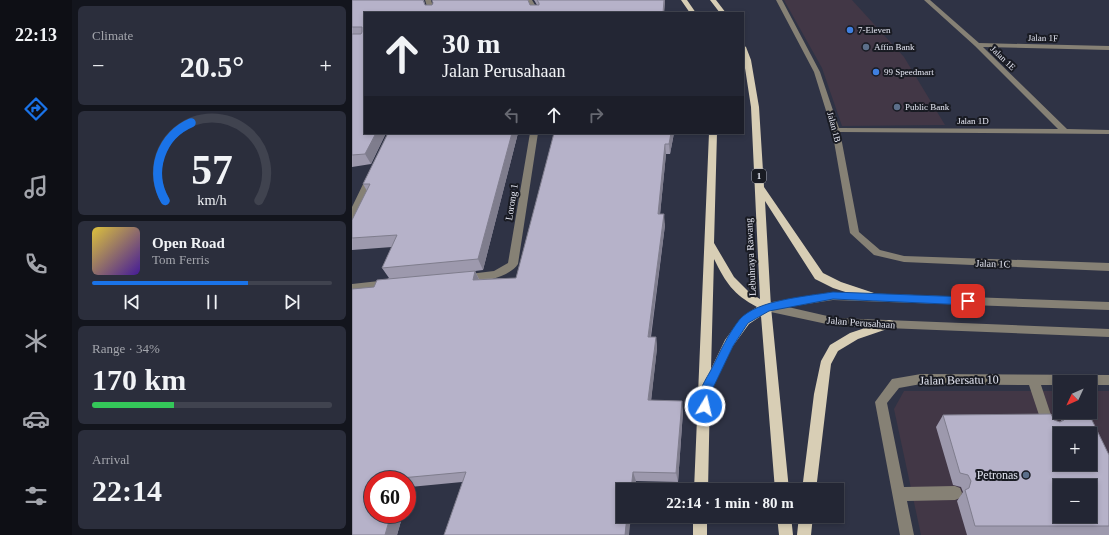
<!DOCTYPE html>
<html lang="en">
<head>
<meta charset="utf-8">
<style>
  :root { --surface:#232634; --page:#2b2e3c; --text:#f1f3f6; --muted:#a3a5ac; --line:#40434f; --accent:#1a73e8 }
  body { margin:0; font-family:"Times New Roman",serif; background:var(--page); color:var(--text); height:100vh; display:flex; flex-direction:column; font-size:15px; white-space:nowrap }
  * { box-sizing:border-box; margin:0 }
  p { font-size:13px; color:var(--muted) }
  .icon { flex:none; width:22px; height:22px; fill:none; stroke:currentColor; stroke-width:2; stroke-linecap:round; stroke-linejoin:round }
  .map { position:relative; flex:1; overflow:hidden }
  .panel { display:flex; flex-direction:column; gap:6px; padding:6px; background:#13151d; width:280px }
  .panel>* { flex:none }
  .hud { position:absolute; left:12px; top:12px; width:380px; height:122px; border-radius:0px; box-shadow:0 2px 6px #0003,0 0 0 1px var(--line); background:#232634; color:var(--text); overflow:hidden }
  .needle { width:26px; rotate:226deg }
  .controls { position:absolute; left:701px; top:375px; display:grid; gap:8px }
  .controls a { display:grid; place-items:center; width:44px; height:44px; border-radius:0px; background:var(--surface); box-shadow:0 2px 6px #0003,0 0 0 1px var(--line); font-size:20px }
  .speed { position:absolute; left:12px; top:471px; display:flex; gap:8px; font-size:20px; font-weight:700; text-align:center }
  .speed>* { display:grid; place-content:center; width:52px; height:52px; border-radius:50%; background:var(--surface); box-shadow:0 2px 6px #0003,0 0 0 1px var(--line); line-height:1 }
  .speed .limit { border:6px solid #d22; background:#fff; color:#111 }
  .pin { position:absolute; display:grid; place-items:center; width:34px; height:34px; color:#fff; margin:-17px; border-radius:8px; box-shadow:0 2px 6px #0006 }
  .me { position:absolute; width:44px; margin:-22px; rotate:9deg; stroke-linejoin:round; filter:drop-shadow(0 0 3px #0008) }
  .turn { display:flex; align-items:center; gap:14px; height:84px; padding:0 12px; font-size:18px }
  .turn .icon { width:52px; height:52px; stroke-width:2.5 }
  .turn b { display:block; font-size:28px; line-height:34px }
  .lanes { display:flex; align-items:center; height:38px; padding:0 12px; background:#0003; justify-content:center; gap:20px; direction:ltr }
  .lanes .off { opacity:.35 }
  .big { font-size:30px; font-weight:700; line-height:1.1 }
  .panel .widget { flex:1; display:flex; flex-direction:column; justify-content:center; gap:6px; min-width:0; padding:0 14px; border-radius:6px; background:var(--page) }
  .panel .dial { align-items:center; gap:0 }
  .dial svg { height:104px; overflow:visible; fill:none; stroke:var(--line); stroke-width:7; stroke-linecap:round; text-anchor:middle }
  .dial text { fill:var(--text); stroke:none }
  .song { display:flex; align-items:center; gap:12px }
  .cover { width:48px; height:48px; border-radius:6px; background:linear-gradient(135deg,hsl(50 70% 55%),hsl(260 70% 35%)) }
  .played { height:4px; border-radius:2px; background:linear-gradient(90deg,var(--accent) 65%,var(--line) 65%) }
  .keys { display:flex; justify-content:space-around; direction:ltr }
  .heat { display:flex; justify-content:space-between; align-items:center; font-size:22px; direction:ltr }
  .charge { height:6px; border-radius:3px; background:linear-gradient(90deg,#34c759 34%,var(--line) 0) }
  .trip { position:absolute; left:264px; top:483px; width:228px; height:40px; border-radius:0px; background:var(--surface); box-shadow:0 2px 6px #0003,0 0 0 1px var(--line); font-weight:700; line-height:40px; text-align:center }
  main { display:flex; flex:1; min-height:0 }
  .dock { display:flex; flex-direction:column; width:72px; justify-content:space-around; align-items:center; background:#0e0f15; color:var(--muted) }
  .dock .icon { width:28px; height:28px }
  .dock .on { color:var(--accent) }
  .dock b { font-size:18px; color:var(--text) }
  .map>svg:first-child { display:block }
  .commercial { fill:#423746; fill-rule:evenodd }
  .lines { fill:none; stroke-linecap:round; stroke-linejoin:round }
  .minor { fill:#868175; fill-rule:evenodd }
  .major { fill:#d8ceb5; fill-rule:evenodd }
  .wall { fill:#9d99ad }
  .shaded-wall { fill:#7f7d8d }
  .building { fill:#b6b2c9; stroke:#7f7d8d; fill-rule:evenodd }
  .route { fill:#1a73e8; stroke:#114b97 }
  .shop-dot { fill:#3f7fe0; stroke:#191b23; stroke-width:1.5 }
  .service-dot { fill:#5c6f8a; stroke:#191b23; stroke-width:1.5 }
  .labels { text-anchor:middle; stroke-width:4; stroke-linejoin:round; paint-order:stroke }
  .far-poi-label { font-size:9px; fill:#e4e6f2; stroke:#191b23; text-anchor:start }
  .far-street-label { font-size:9px; fill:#e4e6f2; stroke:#191b23 }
  .shield { fill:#191b23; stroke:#a7a9b4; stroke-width:1 }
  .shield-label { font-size:9px; font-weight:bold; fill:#e4e6f2 }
  .street-label { font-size:10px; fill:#e4e6f2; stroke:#191b23 }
  .near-street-label { font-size:12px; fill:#e4e6f2; stroke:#191b23 }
  .near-poi-label { font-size:12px; fill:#e4e6f2; stroke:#191b23; text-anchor:end }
</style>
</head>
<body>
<main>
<nav class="dock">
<b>22:13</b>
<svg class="icon on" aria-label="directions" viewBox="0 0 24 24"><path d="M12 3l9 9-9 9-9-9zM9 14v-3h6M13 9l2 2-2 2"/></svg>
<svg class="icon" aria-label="music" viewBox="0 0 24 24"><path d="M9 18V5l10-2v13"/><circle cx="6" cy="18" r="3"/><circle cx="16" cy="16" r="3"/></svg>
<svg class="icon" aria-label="phone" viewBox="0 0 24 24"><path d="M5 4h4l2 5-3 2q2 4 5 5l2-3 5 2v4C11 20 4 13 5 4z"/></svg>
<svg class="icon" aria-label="climate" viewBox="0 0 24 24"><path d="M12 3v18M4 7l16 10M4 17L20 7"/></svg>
<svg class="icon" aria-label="car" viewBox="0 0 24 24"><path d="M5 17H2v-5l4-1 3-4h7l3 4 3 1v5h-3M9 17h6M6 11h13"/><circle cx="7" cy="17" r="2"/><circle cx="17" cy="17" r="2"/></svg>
<svg class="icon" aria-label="filters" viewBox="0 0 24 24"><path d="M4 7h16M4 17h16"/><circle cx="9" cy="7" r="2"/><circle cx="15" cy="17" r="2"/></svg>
</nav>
<section class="panel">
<div class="widget"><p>Climate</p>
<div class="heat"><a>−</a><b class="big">20.5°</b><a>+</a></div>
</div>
<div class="widget dial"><svg viewBox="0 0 100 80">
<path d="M14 69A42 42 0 1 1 86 69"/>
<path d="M14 69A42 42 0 0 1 34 9" stroke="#1a73e8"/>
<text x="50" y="56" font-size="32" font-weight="700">57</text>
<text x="50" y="72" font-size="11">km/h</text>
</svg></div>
<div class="widget">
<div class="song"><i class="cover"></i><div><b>Open Road</b><p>Tom Ferris</p></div></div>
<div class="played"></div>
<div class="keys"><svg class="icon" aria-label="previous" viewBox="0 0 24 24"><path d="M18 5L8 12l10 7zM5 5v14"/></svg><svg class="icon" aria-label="pause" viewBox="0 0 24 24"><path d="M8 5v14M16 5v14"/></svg><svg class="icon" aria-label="next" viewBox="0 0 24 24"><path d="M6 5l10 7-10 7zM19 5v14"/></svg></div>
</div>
<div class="widget"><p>Range · 34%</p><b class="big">170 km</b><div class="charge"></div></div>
<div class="widget"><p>Arrival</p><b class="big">22:14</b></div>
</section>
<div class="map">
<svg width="757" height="535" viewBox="0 0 757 535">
  <rect width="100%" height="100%" fill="#2f3345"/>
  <path class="commercial" d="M432 0H500L552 57 593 125 490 126 470 68Z
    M552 391H708V412H738V391H757V535H569L542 409ZM708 434H738V464H708ZM708 486H738V516H708Z"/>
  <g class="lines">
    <path class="minor" d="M73 0H79L83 13H77Z
      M174 0H180L188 13H182Z
      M424 0H430L468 72 487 128 706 129 623 46 572 0H578L627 43 757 46V50L631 47 715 129 757 130V134L488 132 507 232 528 250 552 256 757 263V271L552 262 522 255 498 233 480 130 462 72Z
      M178 133H186L166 264C157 278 124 285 109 281L108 278 109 275 142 271 156 263Z
      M18 175 22 178 5 216 0 219V207L14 178Z
      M36 280 40 281 41 284 40 287 0 292V284Z
      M481 292 757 302V310L481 300 436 307 484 318 757 329V337L484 326 414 311 410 310 409 307 410 304 414 303Z
      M569 374 757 375V385H738V382H708V385H689L703 427 701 431 697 433 693 431 691 427 677 385 569 384 547 388 535 403 552 487 603 486 608 488 610 493 608 498 603 500 555 501 562 535H548L523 402 540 379Z"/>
    <path class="major" d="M329 0H335L344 13H338Z
      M358 0H364L374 13H368Z
      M391 45 394 47 399 60 407 107 412 187 471 273 489 282 525 294 526 297 525 300 521 301 481 288 463 279 413 201 419 307 437 490H423L409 316 397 324 381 346 358 393 356 490H342L357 133H365L362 243 382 277 398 293 408 299 399 107 391 55ZM362 259C374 283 381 294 405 307L389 318 373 340 359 369Z
      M537 320 541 321 542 324 541 327 506 339 486 351 479 364 464 490H450L462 394 469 361 478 345 498 333Z
      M341 516H355V535H341Z
      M425 516H439L441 535H427Z
      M447 516H461L459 535H445Z"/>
  </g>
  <path class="wall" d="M0 0H72L73 5H185L182 0H313L312 13H13V133H34L19 164 0 167Z
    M166 133 131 270 123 271 127 279 164 278 322 133 318 154H314L308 214 313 225 299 337H304L305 348 299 400 331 411 326 482 284 481 283 490H271L110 482 58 487 55 497V480H21V514H51L45 535H0L22 287 37 278 30 268 40 247 0 250V220L15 191 11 184Z
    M714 414 757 455V535H615L605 501 611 492 609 487 601 485 584 427 591 415 702 420 708 422Z"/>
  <path class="shaded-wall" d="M312 0H313L312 13H311Z
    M24 133H34L19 164 13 154Z
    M160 133H166L131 270 126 259Z
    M319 133H322L318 154 317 144Z
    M313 144 314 154 307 225 306 214Z
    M312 214 313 225 297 348 296 337Z
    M123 271 128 282 121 280Z
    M304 337 305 348 298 411 296 400Z
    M330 401 331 411 326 482 324 473Z
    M281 472 284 481 283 490H279Z
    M55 485 58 487 55 497Z
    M39 514H51L45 535H33Z
    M275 516H279L277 535H273Z"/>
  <path class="building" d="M0 0H71L73 5H80L81 3 80 0H176L178 5H187V3L185 0H312L311 13H13V133H24L13 154 0 155V34H9L10 32V27H0Z
    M36 133H160L126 259 30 268 45 235 0 238V220L18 184H11Z
    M202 133H319L317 144H313L306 214H312L296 337H304L296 400 330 401 324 473 281 472 279 490H271V516H275L273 535H92L114 472 49 478 48 480H21V514H39L33 535H0V289L22 287 25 280 123 271 121 280 164 278Z
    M699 414 702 420 708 422 712 420 714 414H737L757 455V526H623L613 490 617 488 619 481 616 475 608 473 591 415ZM708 434H738V464H708ZM708 486H738V516H708Z"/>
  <path class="route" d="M481 292 616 297 619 298 620 301 619 303 616 305 481 299 417 311 396 323 381 346 359 392 358 406 357 410 353 411 349 410C342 396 353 381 359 370 368 352 376 334 388 319 405 300 456 296 481 292Z"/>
  <g class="shop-dot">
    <circle cx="498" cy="30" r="4"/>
    <circle cx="524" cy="72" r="4"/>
  </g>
  <g class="service-dot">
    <circle cx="514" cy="47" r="4"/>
    <circle cx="545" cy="107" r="4"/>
    <circle cx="674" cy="475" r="4"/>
  </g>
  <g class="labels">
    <g class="far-poi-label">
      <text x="506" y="33">7-Eleven</text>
      <text x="522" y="50">Affin Bank</text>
      <text x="532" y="75">99 Speedmart</text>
      <text x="553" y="110">Public Bank</text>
    </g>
    <g class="far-street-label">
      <text transform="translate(691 38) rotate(1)" y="3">Jalan 1F</text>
      <text transform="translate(651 58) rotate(44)" y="3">Jalan 1E</text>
      <text x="621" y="124">Jalan 1D</text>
      <text transform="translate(482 127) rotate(75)" y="3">Jalan 1B</text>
    </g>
    <rect class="shield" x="400" y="169" width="14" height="14" rx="3"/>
    <g class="shield-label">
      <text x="407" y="179">1</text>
    </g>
    <g class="street-label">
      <text transform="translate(159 202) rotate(-81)" y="4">Lorong 1</text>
      <text transform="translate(398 257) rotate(-93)" y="4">Lebuhraya Rawang</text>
      <text transform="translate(641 263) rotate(2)" y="4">Jalan 1C</text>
      <text transform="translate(509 322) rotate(4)" y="4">Jalan Perusahaan</text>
    </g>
    <g class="near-street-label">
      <text transform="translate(607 380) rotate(-1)" y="4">Jalan Bersatu 10</text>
    </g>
    <g class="near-poi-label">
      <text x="666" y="479">Petronas</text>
    </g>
  </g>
</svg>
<div class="controls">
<a><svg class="needle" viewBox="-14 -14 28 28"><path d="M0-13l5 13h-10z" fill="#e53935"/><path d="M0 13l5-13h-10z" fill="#a3a5ac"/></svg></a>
<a>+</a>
<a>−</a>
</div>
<div class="speed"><div class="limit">60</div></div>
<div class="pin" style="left:616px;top:301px;background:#d93025"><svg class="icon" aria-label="arrive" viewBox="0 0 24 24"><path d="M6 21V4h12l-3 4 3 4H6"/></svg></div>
<svg class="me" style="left:353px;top:406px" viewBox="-20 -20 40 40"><circle r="17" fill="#1a73e8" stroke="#fff" stroke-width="3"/><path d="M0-11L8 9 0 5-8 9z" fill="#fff"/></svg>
<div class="trip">22:14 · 1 min · 80 m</div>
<div class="hud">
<div class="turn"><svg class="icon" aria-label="ahead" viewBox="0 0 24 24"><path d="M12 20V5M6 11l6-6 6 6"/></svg><div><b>30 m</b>Jalan Perusahaan</div></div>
<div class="lanes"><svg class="icon off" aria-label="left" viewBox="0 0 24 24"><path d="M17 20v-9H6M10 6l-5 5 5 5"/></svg><svg class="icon" aria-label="ahead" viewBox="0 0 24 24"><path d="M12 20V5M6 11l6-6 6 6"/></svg><svg class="icon off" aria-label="right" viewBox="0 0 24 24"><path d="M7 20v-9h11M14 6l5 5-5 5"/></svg></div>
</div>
</div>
</main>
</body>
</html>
